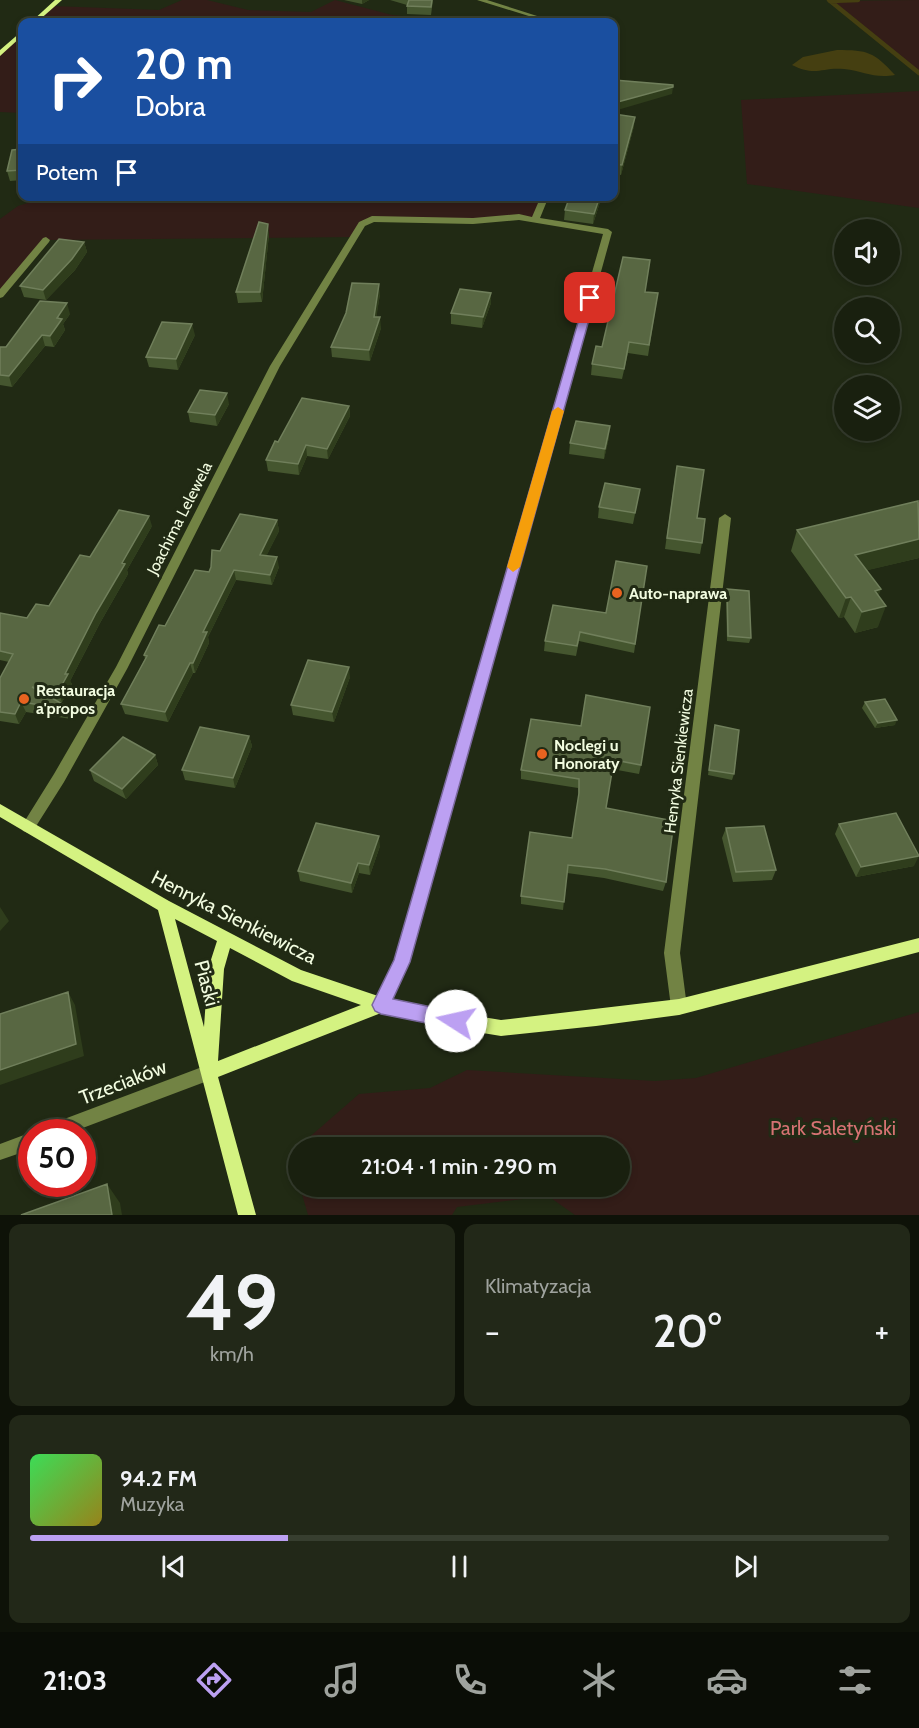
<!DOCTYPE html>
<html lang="pl">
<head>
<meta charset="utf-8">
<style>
  :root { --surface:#19200f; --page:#222818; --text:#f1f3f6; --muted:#9fa39e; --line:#373e2f; --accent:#bca0f2 }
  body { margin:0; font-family:Cabin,sans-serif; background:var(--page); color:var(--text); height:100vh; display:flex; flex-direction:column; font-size:22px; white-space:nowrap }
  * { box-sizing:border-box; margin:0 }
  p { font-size:20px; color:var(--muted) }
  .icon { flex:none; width:33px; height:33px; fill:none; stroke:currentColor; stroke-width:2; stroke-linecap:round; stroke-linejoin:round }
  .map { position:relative; height:1215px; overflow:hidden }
  .drawer { display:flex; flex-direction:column; gap:9px; padding:9px; background:#0e1208; flex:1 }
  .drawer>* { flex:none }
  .banner { position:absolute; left:18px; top:18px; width:600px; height:183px; border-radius:12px; box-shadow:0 3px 9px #0003,0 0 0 2px var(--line); background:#1a4fa0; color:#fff; overflow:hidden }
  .controls { position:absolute; left:834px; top:219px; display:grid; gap:12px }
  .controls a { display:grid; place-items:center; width:66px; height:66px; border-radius:50%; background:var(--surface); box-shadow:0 3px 9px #0003,0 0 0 2px var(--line); font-size:30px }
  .speed { position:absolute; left:18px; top:1119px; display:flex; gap:12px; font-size:30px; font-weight:700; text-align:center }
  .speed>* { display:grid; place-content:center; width:78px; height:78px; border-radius:50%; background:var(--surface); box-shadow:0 3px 9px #0003,0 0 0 2px var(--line); line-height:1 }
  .speed .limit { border:9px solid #d22; background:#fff; color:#111 }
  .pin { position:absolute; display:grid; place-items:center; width:51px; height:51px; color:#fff; margin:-26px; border-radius:12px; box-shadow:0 3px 9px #0006 }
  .me { position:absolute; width:66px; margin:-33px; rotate:280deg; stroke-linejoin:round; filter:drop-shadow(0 0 4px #0008) }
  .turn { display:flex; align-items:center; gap:21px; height:126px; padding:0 18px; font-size:27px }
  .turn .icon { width:78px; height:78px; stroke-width:2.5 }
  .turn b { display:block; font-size:42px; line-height:51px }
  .then { display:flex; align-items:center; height:57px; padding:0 18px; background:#0003; gap:12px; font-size:22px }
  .big { font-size:45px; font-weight:600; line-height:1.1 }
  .drawer .tile { flex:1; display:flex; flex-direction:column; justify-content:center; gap:9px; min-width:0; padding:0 21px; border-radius:12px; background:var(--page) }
  .drawer .dial { align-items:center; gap:0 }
  .dial b { font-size:78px; line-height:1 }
  .song { display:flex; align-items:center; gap:18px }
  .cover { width:72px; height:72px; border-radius:9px; background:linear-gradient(135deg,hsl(130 70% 55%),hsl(50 70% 35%)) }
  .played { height:6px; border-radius:3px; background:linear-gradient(90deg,var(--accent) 30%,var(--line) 30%) }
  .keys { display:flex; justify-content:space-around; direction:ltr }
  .heat { display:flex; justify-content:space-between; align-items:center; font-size:33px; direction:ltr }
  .drawer .tiles { flex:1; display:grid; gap:9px; grid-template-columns:1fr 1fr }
  .tile:last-child { grid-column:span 2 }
  .trip { position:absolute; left:288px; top:1137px; width:342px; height:60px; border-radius:30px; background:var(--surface); box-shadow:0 3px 9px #0003,0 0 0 2px var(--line); font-weight:600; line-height:60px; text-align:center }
  .dock { display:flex; height:96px; justify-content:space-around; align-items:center; background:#0a0d06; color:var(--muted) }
  .dock .icon { width:42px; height:42px }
  .dock .current { color:var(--accent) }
  .dock b { font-size:27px; color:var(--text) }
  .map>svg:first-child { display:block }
  .green { fill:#331d18 }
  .water { fill:#453f11 }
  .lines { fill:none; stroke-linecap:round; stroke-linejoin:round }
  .stream { stroke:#453f11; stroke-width:4.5 }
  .street { fill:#728344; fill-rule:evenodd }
  .secondary { fill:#d4f281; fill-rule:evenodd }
  .wall { fill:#45562f }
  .shaded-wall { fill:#2f3d1c }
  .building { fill:#586742; stroke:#707f5b; stroke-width:1.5 }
  .route { fill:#bca0f2; stroke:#7a689d; stroke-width:1.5 }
  .slow { fill:#f59e0b }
  .poi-dot { fill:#e86320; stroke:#212a14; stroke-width:2 }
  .labels { text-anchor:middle; stroke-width:6; stroke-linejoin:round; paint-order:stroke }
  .street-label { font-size:16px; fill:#f2fce0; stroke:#212a14 }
  .poi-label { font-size:16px; font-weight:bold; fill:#f2fce0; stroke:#212a14; text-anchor:start }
  .near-street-label { font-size:20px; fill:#f2fce0; stroke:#212a14 }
  .near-park-label { font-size:20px; fill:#d67273; stroke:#212a14 }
</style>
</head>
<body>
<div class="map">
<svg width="919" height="1215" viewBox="0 0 919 1215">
  <rect width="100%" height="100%" fill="#212a14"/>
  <path class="green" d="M182 0H207L248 10 311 12 335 0 392 15 467 22H34L52 6 159 10Z
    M919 0V73L830 1Z
    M22 33V113L0 112V54Z
    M919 91V208L747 184 741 100Z
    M46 197H545L535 220 519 217 473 221 372 219 353 237 47 240 0 295V219L18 206Z
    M919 1012V1215H575L548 1196 457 1207 452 1215H308L300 1187 620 1186V1148H298V1183L290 1154 359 1094 430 1088 467 1070 655 1081 696 1078Z"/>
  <path class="water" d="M837 50C868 50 874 52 895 75 874 79 864 71 844 69 821 67 816 77 792 65L803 57Z"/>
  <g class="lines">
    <path class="stream" d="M829 0 919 73
      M830 1 858 0"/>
    <path class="street" d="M477 0H487L556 22H548Z
      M541 196H549L540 218 608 229 612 232 410 962 387 1010 381 1013 375 1010 373 1005 395 961 603 234 519 220 473 224 374 222 365 226 280 366 127 669 64 782 33 831 28 833 23 831 21 827 54 774 116 667 270 366 359 222 372 216 473 218 519 214 532 217Z
      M46 237 50 240 49 242 3 297 0 298V289L43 238Z
      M725 514 731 518 680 953 687 1007 685 1012 679 1015 673 1012 671 1007 664 953 719 518Z
      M210 1064 216 1066 218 1072 216 1078 210 1080 72 1132H43L45 1126 51 1124Z
      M32 1132H34H32V1149L0 1160V1144Z"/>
    <path class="secondary" d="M55 0H62L37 22H31Z
      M22 31V36L0 56V50Z
      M0 804 169 901 301 970 381 997 434 1009 501 1020 679 999 919 938V952L679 1015 596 1026 501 1036 434 1025 381 1013 218 1077 256 1215H238L158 910 0 817ZM175 919 217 941 208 969 204 1027ZM230 948 292 981 361 1005 218 1061 224 969Z"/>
  </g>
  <path class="wall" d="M344 0H369L362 4Z
    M390 0H433L431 15 407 14V5Z
    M614 114 634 126 621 175 614 174Z
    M22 149V180L10 181 7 171Z
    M495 196H539L536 201Z
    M549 196H558V203L549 202Z
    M602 196 593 224 564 220 565 210Z
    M269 234 262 302 238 303 236 292Z
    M84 242 87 252 75 270 46 300 24 297 20 286Z
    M646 292 658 293 648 356 628 353 622 379 591 375 592 364 602 347Z
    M380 294 376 317 381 328 370 361 332 357 331 347Z
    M491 303 482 328 451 324V313Z
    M70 314 63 324 65 330 54 347 45 346 12 387 0 385V347H6Z
    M195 335 178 370 149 367 146 357Z
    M229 404 217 426 190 422 188 412Z
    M349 406 350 416 328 459 307 456 299 475 268 471 266 460 278 442Z
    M609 437 604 459 569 454 570 443Z
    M675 477 697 518 702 543 700 554 665 549Z
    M640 489 633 524 598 518 599 507Z
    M919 502V558L867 570 879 596 878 627 855 633 844 617 839 618 791 551 797 530Z
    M277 520 279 531 266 556 279 567 272 585 236 580 208 637 209 643 195 673H193L168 722 125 714 121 704 145 659 144 655 165 626 209 572 220 551Z
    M152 526 127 570 128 574 100 623 70 681 72 684 62 702 57 701 68 707 72 717 71 719 26 712 19 724 0 721V678L9 662 0 660V613L27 618 49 606 90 557Z
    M647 566 634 653 579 641 576 656 544 651 545 641 606 613Z
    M727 589 751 638 749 643 727 641 726 594Z
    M350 677 334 722 293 715 291 705Z
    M865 702 895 725 875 728 862 708Z
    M531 719 641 765 639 774 612 769 606 808 666 882 663 891 604 878 567 873 563 910 521 904V896L572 838 578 799V788L521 779V770Z
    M715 725 734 774 732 780 708 775Z
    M249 736 252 746 235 788 185 780 182 770Z
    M155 755 158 765 126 799 94 781 90 770Z
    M839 824 914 866 856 877 835 834Z
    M726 828 776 870 772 880 733 882 722 838Z
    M380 846 370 875 359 873 352 893 300 881 298 871Z"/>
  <path class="shaded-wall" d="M362 0H369L362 4Z
    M673 87 672 94 614 111V103Z
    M635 117 634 126 621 175 622 165Z
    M600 196H602L593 224 594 214Z
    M268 224 269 234 262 302 260 292Z
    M84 242 87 252 75 270 46 300 43 290Z
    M379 284 380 294 375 327 374 317Z
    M491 293V303L482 328 483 317Z
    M67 303 70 314 63 324 65 330 54 347 50 336 57 318Z
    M380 317 381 328 370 361 369 350Z
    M192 324 195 335 178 370 176 359Z
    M42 335 45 346 12 387 9 376Z
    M227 393 229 404 217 426 215 415Z
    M349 406 350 416 328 459 327 449Z
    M610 426 609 437 604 459 605 449Z
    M306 445 307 456 299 475 298 464Z
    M149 516 152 526 127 570 128 574 100 623 70 681 72 684 62 702 58 692 65 674 122 563Z
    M277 520 279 531 262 565 260 555Z
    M919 539V558L848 575 855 555Z
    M277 557 279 567 272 585 270 575Z
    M234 570 236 580 208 637 209 643 195 673 193 663 203 632Z
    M881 589 874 610 886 606 878 627 855 633 862 612 875 591Z
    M851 597 844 617 839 618 846 598Z
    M190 663 193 673 168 722 165 712Z
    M349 667 350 677 334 722 332 712Z
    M21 702 26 712 19 724 15 714Z
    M68 707 72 717 71 719 67 709Z
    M897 720 895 725 875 728 878 723Z
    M249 736 252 746 235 788 233 778Z
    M155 755 158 765 126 799 122 789Z
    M379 836 380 846 370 875 369 865Z
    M919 856 914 866 856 877 861 867Z
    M358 863 359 873 352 893 351 883Z
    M0 907 9 921 0 931Z
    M68 992 75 1005 84 1056 0 1085V1070Z
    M107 1184 120 1203 122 1215H112Z"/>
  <path class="building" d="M409 0H432L431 7 407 6Z
    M614 80 673 85V87L614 103Z
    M614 114 635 117 622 165 614 164Z
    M22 149V174H21L22 170 7 171 12 150Z
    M570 196H600L594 214 565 210Z
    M259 222 268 224 260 292H236Z
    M59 239 84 242 72 259 43 290 20 286Z
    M623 257 650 260 645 292 658 293 649 345 629 342 624 369 592 364 596 346 602 347Z
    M352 283 379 284 374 317H380L369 350 331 347 346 313Z
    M460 289 491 293 483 317 451 313Z
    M40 301 67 303 57 318 62 319 50 336 42 335 9 376 0 375V347H6Z
    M162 322 192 324 176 359 146 357Z
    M200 390 227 393 215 415 188 412Z
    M302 398 349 406 327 449 306 445 298 464 266 460 275 441 278 442Z
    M576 421 610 426 605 449 570 443Z
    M677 466 704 470 697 518 705 519 702 543 667 538Z
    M605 483 640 489 635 513 599 507Z
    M918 501 919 539 855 555 881 589 875 591 886 606 862 612 851 597 846 598 797 530Z
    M119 510 149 516 122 563 125 564 96 613 65 674H68L58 692 32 687 68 707 67 709 21 702 15 714 0 712V678L13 654 0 651V613L27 618 36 604 49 606 80 555 90 557Z
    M240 514 277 520 260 555 277 557 270 575 234 570 203 632H207L193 663H190L165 712 121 704 147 656 144 655 159 625 165 626 195 570 209 572 211 567 212 550 220 551Z
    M616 561 647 566 635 644 580 632 577 646 545 641 553 605 606 613Z
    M727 589 749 591 751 638 728 636Z
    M308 660 349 667 332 712 291 705Z
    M586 695 650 707 641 765 614 760 606 808 674 821 666 882 605 869 568 865 564 902 521 896 530 832 572 838 579 793V779L521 770 531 719 581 726Z
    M885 699 897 720 878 723 865 702Z
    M715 725 739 730 734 774 709 770Z
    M200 727 249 736 233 778 182 770Z
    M123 737 155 755 122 789 90 770Z
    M896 813 919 856 861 867 839 824Z
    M316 823 379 836 369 865 358 863 351 883 298 871Z
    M764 826 776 870 736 872 726 828Z
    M68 992 76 1044 0 1070V1014Z
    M107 1184 112 1215H21Z"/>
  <path class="route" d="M590 295 595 298 410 962 393 999 456 1012 462 1015 465 1021 462 1027 456 1029 381 1014 375 1011 372 1005 394 960 585 298Z"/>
  <path class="slow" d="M558 407 564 411 520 567 513 572 507 567 552 411Z"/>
  <g class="poi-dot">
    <circle cx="617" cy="593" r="6"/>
    <circle cx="24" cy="699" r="6"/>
    <circle cx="542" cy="754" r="6"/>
  </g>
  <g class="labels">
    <g class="street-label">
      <text transform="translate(179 518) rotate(-63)" y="6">Joachima Lelewela</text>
      <text transform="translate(678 761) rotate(-83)" y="6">Henryka Sienkiewicza</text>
    </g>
    <g class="poi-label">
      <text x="629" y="599">Auto-naprawa</text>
      <text x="36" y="696">Restauracja<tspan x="36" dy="18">a'propos</tspan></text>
      <text x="554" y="751">Noclegi u<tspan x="554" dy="18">Honoraty</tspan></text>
    </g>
    <g class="near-street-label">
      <text transform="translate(234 917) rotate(27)" y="7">Henryka Sienkiewicza</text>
      <text transform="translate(207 983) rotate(75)" y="7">Piaski</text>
      <text transform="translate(123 1082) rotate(-21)" y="7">Trzeciaków</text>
    </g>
    <g class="near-park-label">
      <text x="833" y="1135">Park Saletyński</text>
    </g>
  </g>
</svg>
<div class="controls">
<a><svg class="icon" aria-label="sound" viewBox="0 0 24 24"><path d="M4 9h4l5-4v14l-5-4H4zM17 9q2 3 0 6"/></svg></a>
<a><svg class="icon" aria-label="search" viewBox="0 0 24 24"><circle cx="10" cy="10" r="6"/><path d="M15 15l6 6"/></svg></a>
<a><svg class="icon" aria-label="layers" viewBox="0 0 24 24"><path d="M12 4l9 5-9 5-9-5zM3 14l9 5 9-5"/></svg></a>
</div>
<div class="speed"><div class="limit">50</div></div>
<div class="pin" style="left:590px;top:298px;background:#d93025"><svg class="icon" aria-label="arrive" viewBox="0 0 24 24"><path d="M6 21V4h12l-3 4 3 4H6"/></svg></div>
<svg class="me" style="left:456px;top:1021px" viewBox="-20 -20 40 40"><circle r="19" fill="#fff"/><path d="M0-13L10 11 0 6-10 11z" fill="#bca0f2"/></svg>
<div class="trip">21:04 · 1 min · 290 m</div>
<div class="banner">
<div class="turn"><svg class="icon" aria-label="right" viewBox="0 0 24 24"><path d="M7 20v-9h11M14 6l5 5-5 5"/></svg><div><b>20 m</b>Dobra</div></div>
<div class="then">Potem<svg class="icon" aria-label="arrive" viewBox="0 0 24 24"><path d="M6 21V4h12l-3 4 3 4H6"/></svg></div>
</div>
</div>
<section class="drawer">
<div class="tiles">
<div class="tile dial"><b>49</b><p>km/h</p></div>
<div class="tile"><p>Klimatyzacja</p>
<div class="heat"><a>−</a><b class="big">20°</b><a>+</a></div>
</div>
<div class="tile">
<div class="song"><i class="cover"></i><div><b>94.2 FM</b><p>Muzyka</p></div></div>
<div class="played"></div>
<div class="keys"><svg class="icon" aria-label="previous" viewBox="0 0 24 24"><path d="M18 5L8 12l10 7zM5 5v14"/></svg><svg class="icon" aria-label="pause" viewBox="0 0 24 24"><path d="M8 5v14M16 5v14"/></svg><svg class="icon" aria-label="next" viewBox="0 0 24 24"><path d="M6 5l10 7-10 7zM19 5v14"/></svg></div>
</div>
</div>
</section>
<nav class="dock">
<b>21:03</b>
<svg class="icon current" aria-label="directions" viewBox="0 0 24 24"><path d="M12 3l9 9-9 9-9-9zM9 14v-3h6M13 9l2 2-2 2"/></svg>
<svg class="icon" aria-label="music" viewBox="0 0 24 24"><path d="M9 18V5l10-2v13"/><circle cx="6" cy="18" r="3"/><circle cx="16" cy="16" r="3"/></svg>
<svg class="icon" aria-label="phone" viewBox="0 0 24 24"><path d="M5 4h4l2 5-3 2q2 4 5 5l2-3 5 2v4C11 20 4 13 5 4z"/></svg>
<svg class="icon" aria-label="climate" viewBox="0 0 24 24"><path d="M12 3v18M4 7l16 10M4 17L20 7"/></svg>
<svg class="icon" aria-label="car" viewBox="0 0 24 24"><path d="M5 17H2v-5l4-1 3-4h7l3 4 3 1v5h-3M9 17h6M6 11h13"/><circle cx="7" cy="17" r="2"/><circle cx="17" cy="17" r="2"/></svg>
<svg class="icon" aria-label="filters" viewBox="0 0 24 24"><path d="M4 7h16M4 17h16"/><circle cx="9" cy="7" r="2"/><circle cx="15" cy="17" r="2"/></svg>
</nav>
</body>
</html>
